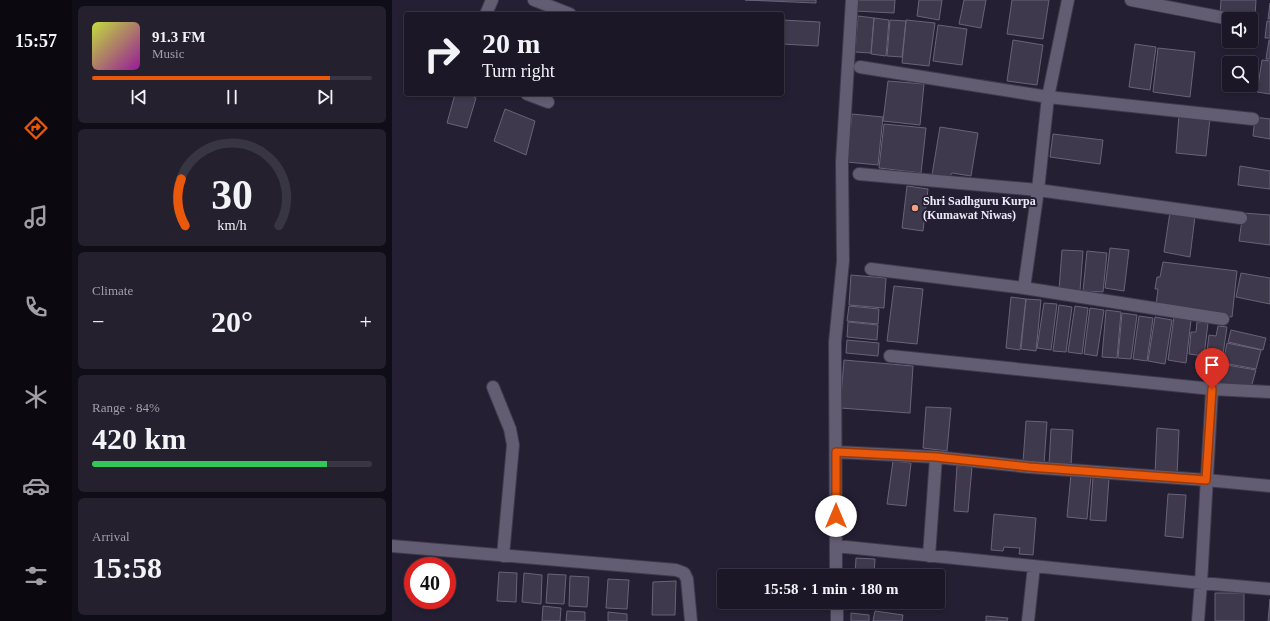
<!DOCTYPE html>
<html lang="en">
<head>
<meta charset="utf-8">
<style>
  :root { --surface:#1b1726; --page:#24202e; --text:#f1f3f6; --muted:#a09fa7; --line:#393643; --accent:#ea580c }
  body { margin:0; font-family:"Times New Roman",serif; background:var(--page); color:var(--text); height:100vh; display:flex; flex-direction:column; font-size:15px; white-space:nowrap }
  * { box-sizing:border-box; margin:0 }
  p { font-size:13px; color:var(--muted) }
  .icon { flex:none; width:22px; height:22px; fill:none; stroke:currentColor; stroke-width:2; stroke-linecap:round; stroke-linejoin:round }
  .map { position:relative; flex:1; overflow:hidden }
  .sheet { display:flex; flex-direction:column; gap:6px; padding:6px; background:#0f0d15; width:320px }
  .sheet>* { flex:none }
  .banner { position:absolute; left:12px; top:12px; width:380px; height:84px; border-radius:4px; box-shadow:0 2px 6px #0003,0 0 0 1px var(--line); background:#1b1726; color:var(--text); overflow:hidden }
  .fabs { position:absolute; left:830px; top:12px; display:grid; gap:8px }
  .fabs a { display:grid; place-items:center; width:36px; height:36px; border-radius:4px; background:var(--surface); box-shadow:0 2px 6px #0003,0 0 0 1px var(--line); font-size:20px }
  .speed { position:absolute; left:12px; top:557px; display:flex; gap:8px; font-size:20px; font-weight:700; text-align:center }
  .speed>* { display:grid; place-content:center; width:52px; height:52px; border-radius:50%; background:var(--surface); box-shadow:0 2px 6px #0003,0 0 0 1px var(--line); line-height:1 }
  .speed .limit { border:6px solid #d22; background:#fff; color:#111 }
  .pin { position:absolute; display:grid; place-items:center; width:34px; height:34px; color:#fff; margin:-41px -17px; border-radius:50% 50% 50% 0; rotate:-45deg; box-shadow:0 0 4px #0007 }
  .pin .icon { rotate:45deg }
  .me { position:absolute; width:44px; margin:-22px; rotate:0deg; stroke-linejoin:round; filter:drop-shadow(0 0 3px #0008) }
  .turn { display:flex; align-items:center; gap:14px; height:84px; padding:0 12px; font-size:18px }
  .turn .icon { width:52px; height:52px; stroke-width:2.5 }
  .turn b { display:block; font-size:28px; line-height:34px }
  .big { font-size:30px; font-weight:800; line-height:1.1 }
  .sheet .tile { flex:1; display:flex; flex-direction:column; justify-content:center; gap:6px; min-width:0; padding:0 14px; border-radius:6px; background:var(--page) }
  .sheet .dial { align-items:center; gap:0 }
  .dial svg { height:104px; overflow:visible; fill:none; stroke:var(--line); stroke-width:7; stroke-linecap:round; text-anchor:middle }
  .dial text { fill:var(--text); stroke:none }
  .song { display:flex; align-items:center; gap:12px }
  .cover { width:48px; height:48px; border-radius:6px; background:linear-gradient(135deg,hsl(70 70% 55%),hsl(300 70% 35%)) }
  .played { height:4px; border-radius:2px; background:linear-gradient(90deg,var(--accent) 85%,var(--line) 85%) }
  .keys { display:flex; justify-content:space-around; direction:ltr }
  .heat { display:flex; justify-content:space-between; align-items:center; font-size:22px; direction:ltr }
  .charge { height:6px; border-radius:3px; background:linear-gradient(90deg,#34c759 84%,var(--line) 0) }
  .trip { position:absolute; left:325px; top:569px; width:228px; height:40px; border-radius:4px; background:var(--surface); box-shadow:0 2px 6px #0003,0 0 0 1px var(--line); font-weight:800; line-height:40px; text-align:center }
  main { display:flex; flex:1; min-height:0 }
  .dock { display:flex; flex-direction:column; width:72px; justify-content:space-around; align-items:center; background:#0b090f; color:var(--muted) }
  .dock .icon { width:28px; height:28px }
  .dock .active { color:var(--accent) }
  .dock b { font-size:18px; color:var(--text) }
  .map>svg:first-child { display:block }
  .building { fill:#3f394e; stroke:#69637a }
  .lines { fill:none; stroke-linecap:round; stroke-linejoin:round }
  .minor-casing { stroke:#3f3a4b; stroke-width:14 }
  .minor { stroke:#635d74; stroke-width:12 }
  .route-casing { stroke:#983908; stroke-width:10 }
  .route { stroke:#ea580c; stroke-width:7 }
  .poi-dot { fill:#f2a07f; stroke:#241f33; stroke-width:1.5 }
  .labels { text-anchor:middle; stroke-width:4; stroke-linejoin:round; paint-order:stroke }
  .poi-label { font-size:12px; font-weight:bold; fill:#ece9f7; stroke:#241f33; text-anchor:start }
</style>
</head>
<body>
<main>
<nav class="dock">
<b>15:57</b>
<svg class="icon active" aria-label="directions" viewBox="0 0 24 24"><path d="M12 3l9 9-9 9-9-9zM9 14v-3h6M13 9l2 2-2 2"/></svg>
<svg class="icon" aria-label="music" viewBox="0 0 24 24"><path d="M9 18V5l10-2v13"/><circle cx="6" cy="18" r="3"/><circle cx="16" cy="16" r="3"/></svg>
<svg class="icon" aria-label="phone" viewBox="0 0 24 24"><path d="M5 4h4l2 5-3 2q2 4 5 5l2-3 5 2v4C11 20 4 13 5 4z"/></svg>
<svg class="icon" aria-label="climate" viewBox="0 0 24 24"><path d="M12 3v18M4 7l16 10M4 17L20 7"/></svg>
<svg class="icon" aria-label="car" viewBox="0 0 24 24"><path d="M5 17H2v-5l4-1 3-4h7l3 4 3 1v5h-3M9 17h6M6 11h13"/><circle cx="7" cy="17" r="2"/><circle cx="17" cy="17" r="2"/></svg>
<svg class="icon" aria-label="filters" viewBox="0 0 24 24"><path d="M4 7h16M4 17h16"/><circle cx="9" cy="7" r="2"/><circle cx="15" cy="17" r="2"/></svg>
</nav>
<section class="sheet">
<div class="tile">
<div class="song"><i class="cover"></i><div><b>91.3 FM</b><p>Music</p></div></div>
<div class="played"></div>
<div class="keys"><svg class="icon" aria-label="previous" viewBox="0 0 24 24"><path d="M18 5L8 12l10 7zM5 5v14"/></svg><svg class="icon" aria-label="pause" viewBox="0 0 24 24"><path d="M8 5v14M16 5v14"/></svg><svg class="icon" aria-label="next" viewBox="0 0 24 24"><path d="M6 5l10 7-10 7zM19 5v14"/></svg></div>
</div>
<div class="tile dial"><svg viewBox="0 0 100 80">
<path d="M14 69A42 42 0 1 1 86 69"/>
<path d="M14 69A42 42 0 0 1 11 33" stroke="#ea580c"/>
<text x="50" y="56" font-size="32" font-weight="700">30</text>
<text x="50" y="72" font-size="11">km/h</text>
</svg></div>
<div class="tile"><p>Climate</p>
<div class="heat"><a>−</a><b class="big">20°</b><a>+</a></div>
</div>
<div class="tile"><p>Range · 84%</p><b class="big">420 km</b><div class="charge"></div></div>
<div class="tile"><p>Arrival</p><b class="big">15:58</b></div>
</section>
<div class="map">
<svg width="878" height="621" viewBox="0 0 878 621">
  <rect width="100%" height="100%" fill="#241f33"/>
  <path class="building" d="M353 0H424V3Z
    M464 0H503L502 13 463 11Z
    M527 0H550L547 20 525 16Z
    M572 0H594L589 28 567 24Z
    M620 0H657L651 39 615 34Z
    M829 0H864L863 16 828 14Z
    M878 3V19H876Z
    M466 16 482 18 479 53 463 52Z
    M482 18 497 20 494 56 479 54Z
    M390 20 428 22 426 46 390 44Z
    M498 20 514 21 510 57 495 56Z
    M514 20 543 23 537 66 510 63Z
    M875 21H878V38H873Z
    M546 25 575 29 570 65 541 61Z
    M621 40 651 45 645 85 615 81Z
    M877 40H878V59H874Z
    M743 44 764 47 758 90 737 87Z
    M766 48 803 52 798 97 761 92Z
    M870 60 878 61V94L865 92Z
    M496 81 532 84 528 125 491 121Z
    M63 94H76L84 98 75 128 55 123Z
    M113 109 143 121 134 155 102 141Z
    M460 114 491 117 486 165 455 162Z
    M787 115 818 118 814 156 784 153Z
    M863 117 878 119V139L861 136Z
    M492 124 534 128 529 173 487 168Z
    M548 127 586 133 579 176 560 173 557 177 540 175Z
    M661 134 711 140 708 164 658 157Z
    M848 166 878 171V189L846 185Z
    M515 186 536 189 531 231 510 228Z
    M778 212 803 216 798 257 772 252Z
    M851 213 878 215V245L847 241Z
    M718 248 737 250 732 291 713 288Z
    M670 250 691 251 688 291 667 290Z
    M695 251 715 253 711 292 691 291Z
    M771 262 845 271 840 317 764 305 766 289H763L765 277H768Z
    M849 273 878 278V304L844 297Z
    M459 275 494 278 492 308 457 305Z
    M502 286 531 289 525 344 495 341Z
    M619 297 634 299 628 350 614 348Z
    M634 299 649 300 644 351 629 349Z
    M652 303 665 304 659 350 645 348Z
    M667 305 680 307 674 352 661 351Z
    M457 306 487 309 486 324 455 321Z
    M683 306 696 308 690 354 676 352Z
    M698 308 712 310 705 356 692 354Z
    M714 310 729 312 725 358 710 357Z
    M730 313 745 315 739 359 726 358Z
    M747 316 761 318 755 361 741 359Z
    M763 317 780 320 773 364 756 361Z
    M782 317 799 320 794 363 776 360Z
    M456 322 486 325 485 340 455 337Z
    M805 322 816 323 812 356 797 354 799 332H804Z
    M826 326 835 327 830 361 814 359 817 335 824 336Z
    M839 330 874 338 871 350 836 342Z
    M455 340 487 343 486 356 454 353Z
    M835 343 869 350 864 369 831 363Z
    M452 360 521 366 518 413 448 408Z
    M829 364 864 370 859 388 827 383Z
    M534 407 559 408 555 451 531 448Z
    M634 421 655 422 652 464 631 462Z
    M765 428 787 430 785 476 763 475Z
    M659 429 681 430 679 466 657 465Z
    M501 461 519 463 514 506 495 504Z
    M565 466 580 467 576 512 562 511Z
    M679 474 699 476 695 519 675 517Z
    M701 477 717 478 714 521 698 520Z
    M776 494 794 495 791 538 773 536Z
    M602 514 644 518 641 555 627 554 628 548 612 547 611 551 599 550Z
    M464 558 483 559 482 576H463Z
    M107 572 125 573 124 602 105 601Z
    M132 573 150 575 149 604 130 602Z
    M156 574 174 575 172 604 154 603Z
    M178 576 197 577 195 607 177 606Z
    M216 579 237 580 235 609 214 608Z
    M284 581 283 615H260L261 582Z
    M823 593H852V621H823Z
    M878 599V621H876Z
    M151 606 169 608 168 621H150Z
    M175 611 193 612V621H174Z
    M483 611 511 615 510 621H481Z
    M216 612 235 614V621H216Z
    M459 613 477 615V621H459Z
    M594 616 616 618 615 621H594Z"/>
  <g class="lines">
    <g class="minor-casing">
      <path id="minor" d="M142 0 178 14
        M676 0 656 97 646 190 632 288 831 319
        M739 0 838 19
        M94 14 100 0
        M859 23H860
        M468 67 656 97 861 119
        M135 94 156 102
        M467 174 646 190 849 218
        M479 269 632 288
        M498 356 820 389 878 392
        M101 387 118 429 121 445 111 556
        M444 452 544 457 637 467 814 480 878 486
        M0 546 284 570 292 573 295 579 299 621
        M444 546 809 583 878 589
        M537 556 544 457
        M444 576 443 342 451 261 450 162 460 0
        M445 602V621
        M636 621 642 566
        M806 621 809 583 820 389"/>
    </g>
    <use href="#minor" class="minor"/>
  </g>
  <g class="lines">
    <g class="route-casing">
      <path id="route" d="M444 516V452L544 457 637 467 814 480 820 389"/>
    </g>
    <use href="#route" class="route"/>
  </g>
  <circle class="poi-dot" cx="523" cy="208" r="4"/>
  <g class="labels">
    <g class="poi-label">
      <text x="531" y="205">Shri Sadhguru Kurpa<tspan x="531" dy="14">(Kumawat Niwas)</tspan></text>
    </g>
  </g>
</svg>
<div class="fabs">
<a><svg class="icon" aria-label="sound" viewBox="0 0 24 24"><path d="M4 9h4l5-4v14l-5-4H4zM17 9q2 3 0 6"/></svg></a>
<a><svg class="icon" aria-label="search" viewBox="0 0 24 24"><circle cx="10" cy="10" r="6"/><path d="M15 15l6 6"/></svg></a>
</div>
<div class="speed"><div class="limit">40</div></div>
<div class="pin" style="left:820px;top:389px;background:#d93025"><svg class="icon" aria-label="arrive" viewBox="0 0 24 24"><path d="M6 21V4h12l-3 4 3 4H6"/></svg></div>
<svg class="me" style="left:444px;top:516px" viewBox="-20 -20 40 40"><circle r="19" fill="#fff"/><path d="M0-13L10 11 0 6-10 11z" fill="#ea580c"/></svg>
<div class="trip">15:58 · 1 min · 180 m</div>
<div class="banner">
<div class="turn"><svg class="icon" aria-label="right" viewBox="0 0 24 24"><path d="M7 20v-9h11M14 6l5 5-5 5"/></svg><div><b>20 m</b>Turn right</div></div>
</div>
</div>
</main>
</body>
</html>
